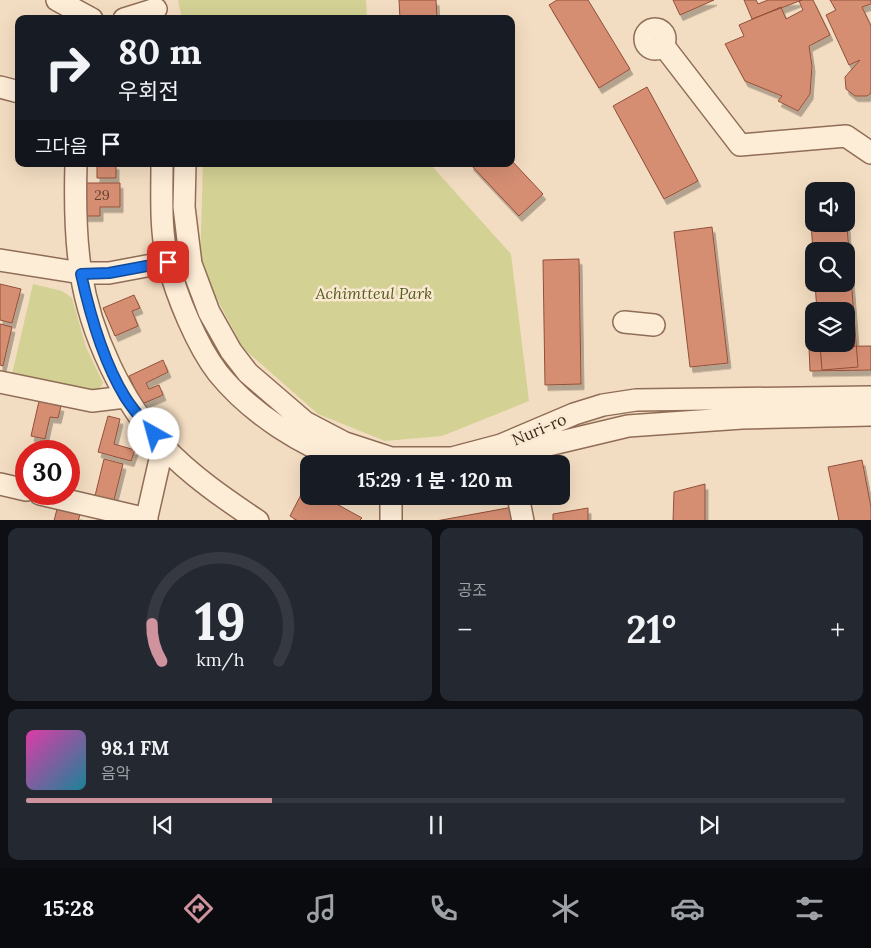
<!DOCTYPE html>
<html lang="ko">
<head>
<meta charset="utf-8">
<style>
  :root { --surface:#171b24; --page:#242831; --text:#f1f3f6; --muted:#9ea1a6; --line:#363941; --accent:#cf939e }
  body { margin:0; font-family:Lora,"Noto Sans KR",serif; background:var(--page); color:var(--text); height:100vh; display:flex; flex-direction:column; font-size:19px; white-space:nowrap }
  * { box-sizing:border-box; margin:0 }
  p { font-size:16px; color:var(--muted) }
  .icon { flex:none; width:28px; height:28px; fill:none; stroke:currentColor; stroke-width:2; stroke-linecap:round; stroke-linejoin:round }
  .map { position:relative; height:520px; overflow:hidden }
  .side { display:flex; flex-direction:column; gap:8px; padding:8px; background:#0d0f14; flex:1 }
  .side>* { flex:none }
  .top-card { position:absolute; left:15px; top:15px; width:500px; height:152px; border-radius:10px; box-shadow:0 5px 20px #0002; background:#171b24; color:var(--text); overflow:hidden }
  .tools { position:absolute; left:805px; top:182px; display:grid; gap:10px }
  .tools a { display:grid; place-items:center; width:50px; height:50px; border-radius:10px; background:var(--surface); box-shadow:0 5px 20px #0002; font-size:25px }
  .speed { position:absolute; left:15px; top:440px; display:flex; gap:10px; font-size:25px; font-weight:700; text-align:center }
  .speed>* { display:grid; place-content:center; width:65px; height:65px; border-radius:50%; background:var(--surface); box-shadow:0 5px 20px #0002; line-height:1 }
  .speed .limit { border:8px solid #d22; background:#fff; color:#111 }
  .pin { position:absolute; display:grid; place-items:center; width:42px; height:42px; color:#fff; margin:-21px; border-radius:10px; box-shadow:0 2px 8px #0006 }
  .me { position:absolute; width:55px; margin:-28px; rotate:322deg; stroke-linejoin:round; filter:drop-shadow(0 0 4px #0008) }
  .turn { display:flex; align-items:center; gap:18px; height:105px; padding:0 20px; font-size:22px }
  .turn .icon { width:65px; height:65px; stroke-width:2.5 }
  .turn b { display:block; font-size:35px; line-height:42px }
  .then { display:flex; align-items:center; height:48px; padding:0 20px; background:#0003; gap:10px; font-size:19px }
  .big { font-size:38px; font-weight:700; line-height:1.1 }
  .side .tile { flex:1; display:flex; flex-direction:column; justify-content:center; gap:8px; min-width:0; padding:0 18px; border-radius:10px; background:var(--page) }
  .side .dial { align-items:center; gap:0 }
  .dial svg { height:130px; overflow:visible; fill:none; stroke:var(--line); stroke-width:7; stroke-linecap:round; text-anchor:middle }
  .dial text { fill:var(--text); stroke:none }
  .song { display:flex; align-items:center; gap:15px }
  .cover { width:60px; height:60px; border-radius:8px; background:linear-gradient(135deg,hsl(320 70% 55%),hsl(190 70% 35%)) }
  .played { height:5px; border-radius:2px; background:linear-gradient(90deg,var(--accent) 30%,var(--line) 30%) }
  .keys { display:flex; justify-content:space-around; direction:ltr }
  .heat { display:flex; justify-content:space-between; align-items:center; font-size:28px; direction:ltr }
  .side .tiles { flex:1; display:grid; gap:8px; grid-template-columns:1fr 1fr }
  .tile:last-child { grid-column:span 2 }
  .trip { position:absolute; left:300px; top:455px; width:270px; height:50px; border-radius:10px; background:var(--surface); box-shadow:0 5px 20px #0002; font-weight:700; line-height:50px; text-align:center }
  .tabs { display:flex; height:80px; justify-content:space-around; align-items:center; background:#090b0e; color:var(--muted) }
  .tabs .icon { width:35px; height:35px }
  .tabs .current { color:var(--accent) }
  .tabs b { font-size:22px; color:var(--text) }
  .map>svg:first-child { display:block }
  .green { fill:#d3d194 }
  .building { fill:#d68e73; stroke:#925039; filter:url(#shadow) }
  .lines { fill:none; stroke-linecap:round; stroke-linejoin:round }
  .minor-casing { stroke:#906d56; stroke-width:24 }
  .minor { stroke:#fdecd6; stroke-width:21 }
  .route-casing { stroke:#114b97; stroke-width:12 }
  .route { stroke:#1a73e8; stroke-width:9 }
  .labels { text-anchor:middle; stroke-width:5; stroke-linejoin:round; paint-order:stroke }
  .number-label { font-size:14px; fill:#644232 }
  .park-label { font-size:16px; font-style:italic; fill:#565d20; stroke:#fae9d2 }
  .street-label { font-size:16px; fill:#3e281c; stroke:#fae9d2 }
</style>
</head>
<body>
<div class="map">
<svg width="871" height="521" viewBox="0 0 871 521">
  <defs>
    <filter id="shadow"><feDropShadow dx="3" dy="5.5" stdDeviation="0" flood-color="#0004"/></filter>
  </defs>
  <rect width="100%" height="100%" fill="#f3ddc2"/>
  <path class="green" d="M178 0H366L367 19H182Z
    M203 164H430L511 254 529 401 442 436 385 441 318 414 243 348 200 267Z
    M33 284 62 291 72 298 86 347 103 383 97 393 12 374Z"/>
  <path class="building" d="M399 0H436L437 19H400Z
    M557 0H588L630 69 599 88 549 5Z
    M673 0H714L680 15Z
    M744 0H756L758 4 768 0H802L752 19Z
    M802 0H813L830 35 809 46 812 66 810 94 798 111 778 101 782 96 745 81 725 44 744 36 739 25 781 7 786 19 803 10 799 1Z
    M830 0H871V4L862 7 871 26V93L867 96H855L846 89 845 77 860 60 849 65 826 15 836 10Z
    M647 87 698 181 664 199 613 106Z
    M511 160 543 194 519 216 470 164H511Z
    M97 164H116V178H97Z
    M85 183H120V207H100V216H85Z
    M814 196V224H846V213L858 367 822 370 820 344H846V311H817L815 284H846V251H814V264L809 197Z
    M712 227 728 363 690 367 674 232Z
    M579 259 581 384 545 385 543 260Z
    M0 284 21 289 12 323 0 320Z
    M134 295 140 308 132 311 138 326 115 336 103 308Z
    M0 324 12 327 3 366 0 365Z
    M871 346V370L810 371 809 347Z
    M163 360 168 372 146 383 149 389 159 385 163 395 142 404 129 376Z
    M39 401 61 406 58 418 50 417 45 439 31 436Z
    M108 416 120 419 114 444 135 450 131 461 98 452Z
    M104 459 123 464 114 500 95 496Z
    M862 460 871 507V521H839L828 467Z
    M705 484V521H673L674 492Z
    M305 487 309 489V496H322L362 518 359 521H298L290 516Z
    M513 507 515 521H436Z
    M588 508V521H553V514Z
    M57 509 80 515 78 521H54Z"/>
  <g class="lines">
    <g class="minor-casing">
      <path id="minor" d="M57 0 92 19
        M124 19 156 9
        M645 39a10 10 0 1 1 20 0a10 10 0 1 1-20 0Z
        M663 45 740 145 846 136 871 153
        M0 87 19 92
        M76 164C75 200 75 238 81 273 90 333 122 402 163 446 190 475 225 499 258 521
        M162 164C162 196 160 231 168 262 176 295 197 346 218 373 252 415 302 445 352 464
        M185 164 184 207 191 264 209 312 231 351 248 373 305 422 345 443 391 458H452L501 445 574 414 603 405 636 400 871 397
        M0 260 81 273H109L168 262
        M624 322 654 325
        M0 382 92 401 125 397
        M504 464 544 446 628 426 742 418 871 415
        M0 484 26 490
        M40 494 147 519
        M391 496V521
        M518 496 523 521
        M146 521 163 446"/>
    </g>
    <use href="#minor" class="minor"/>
  </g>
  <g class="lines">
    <g class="route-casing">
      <path id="route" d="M154 434C144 422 133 410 125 397 103 361 90 315 81 274L109 273 168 262"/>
    </g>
    <use href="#route" class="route"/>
  </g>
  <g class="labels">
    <g class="number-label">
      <text x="102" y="200">29</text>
    </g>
    <g class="park-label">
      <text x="374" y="299">Achimtteul Park</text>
    </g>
    <g class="street-label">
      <text transform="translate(539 429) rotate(-23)" y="6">Nuri-ro</text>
    </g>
  </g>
</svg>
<div class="tools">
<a><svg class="icon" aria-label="sound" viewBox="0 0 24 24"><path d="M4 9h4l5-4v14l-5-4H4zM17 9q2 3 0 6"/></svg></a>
<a><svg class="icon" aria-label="search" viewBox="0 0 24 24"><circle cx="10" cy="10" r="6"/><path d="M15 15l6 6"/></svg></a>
<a><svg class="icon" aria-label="layers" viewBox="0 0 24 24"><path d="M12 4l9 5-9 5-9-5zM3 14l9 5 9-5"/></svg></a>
</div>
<div class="speed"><div class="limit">30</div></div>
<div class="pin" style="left:168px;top:262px;background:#d93025"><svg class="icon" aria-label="arrive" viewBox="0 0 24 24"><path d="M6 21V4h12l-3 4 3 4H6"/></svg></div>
<svg class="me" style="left:154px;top:434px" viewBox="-20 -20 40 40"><circle r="19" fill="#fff"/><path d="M0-13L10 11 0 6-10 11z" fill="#1a73e8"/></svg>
<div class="trip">15:29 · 1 분 · 120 m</div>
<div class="top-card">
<div class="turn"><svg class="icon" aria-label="right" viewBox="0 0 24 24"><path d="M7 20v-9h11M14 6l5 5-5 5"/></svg><div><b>80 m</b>우회전</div></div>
<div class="then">그다음<svg class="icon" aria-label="arrive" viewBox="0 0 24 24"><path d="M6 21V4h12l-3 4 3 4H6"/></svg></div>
</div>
</div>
<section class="side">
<div class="tiles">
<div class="tile dial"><svg viewBox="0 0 100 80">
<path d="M14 69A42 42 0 1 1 86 69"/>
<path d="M14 69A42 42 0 0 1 8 46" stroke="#cf939e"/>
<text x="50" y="56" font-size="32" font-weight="700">19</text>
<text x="50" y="72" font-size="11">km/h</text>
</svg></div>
<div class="tile"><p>공조</p>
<div class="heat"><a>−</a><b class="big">21°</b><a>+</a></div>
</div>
<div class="tile">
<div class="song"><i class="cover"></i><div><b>98.1 FM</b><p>음악</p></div></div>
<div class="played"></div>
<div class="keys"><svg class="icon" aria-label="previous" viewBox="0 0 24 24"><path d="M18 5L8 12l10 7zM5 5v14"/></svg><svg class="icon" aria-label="pause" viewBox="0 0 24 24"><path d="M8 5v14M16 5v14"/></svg><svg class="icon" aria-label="next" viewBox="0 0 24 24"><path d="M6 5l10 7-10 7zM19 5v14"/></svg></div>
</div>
</div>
</section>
<nav class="tabs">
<b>15:28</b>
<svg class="icon current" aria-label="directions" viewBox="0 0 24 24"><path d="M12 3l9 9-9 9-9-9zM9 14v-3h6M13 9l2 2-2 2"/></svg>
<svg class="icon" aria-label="music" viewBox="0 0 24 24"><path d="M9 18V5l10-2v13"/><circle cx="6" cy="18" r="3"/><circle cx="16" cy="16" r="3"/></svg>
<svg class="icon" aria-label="phone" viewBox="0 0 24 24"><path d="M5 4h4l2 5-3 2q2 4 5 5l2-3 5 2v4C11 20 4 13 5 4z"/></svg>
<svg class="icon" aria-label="climate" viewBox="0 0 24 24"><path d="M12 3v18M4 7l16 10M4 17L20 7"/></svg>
<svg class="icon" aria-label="car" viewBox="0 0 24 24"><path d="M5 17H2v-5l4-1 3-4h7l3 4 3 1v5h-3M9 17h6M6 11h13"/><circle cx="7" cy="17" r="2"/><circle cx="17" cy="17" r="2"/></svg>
<svg class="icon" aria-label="filters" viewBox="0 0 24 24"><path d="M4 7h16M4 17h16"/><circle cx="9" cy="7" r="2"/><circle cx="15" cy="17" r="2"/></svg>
</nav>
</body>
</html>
